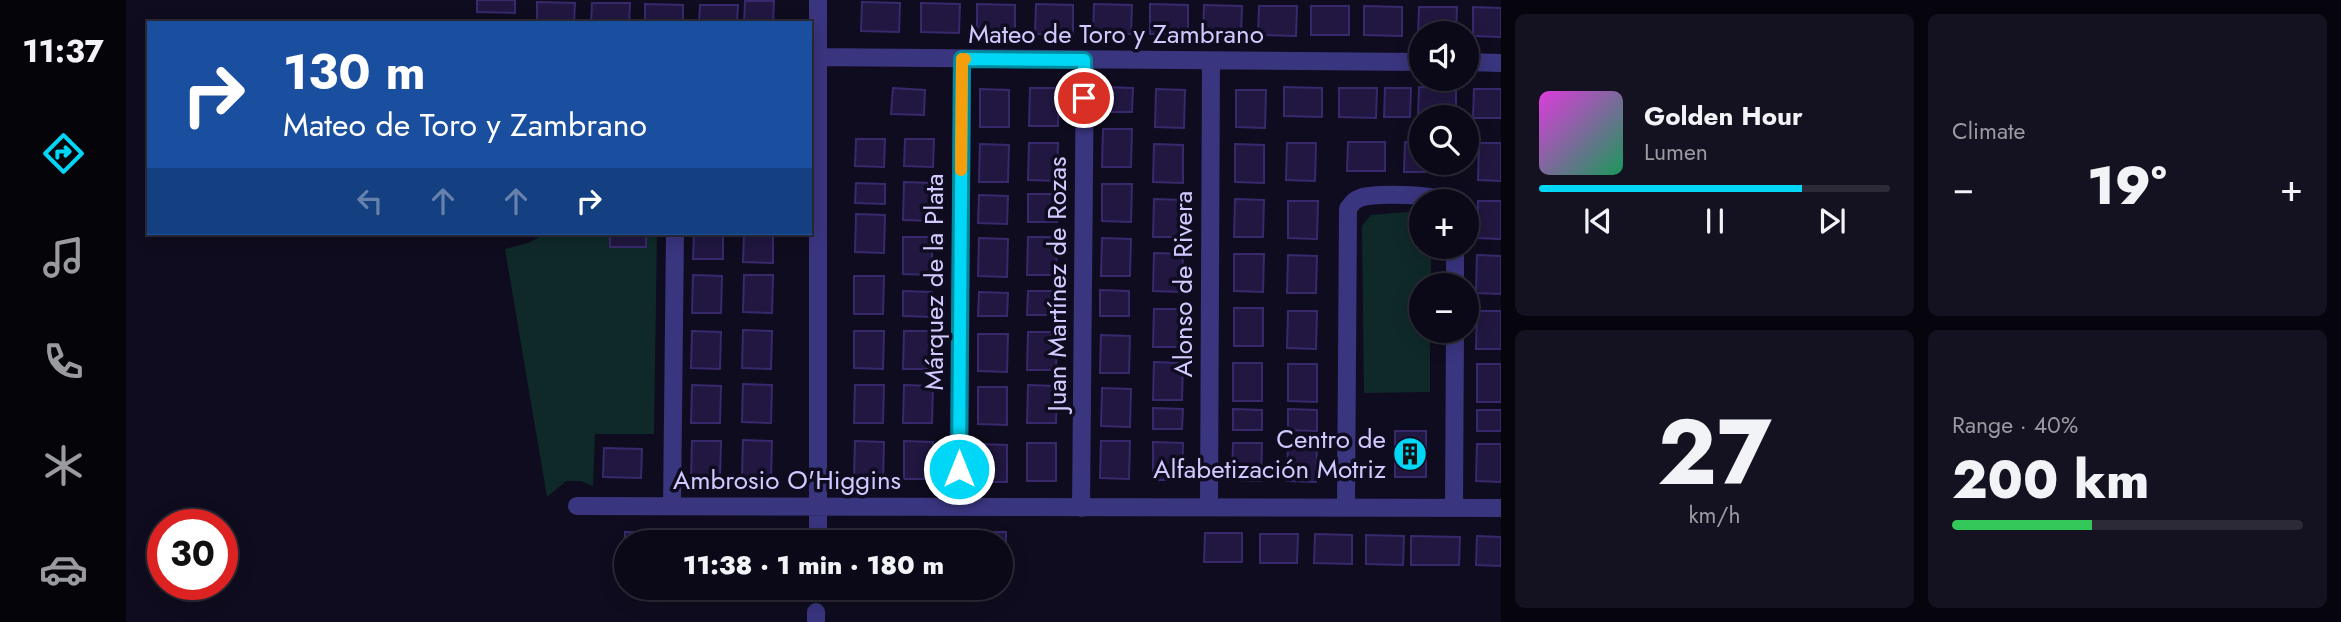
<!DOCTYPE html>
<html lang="en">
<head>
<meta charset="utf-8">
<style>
  :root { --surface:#0b0917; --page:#141220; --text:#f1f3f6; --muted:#9a9aa1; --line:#2b2a36; --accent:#00d6f5 }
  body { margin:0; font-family:Jost,sans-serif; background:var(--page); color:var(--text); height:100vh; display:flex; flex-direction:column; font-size:26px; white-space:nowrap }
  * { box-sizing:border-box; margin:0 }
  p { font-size:23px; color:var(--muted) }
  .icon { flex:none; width:38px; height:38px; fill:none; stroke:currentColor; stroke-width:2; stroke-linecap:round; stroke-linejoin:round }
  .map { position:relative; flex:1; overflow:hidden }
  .panel { display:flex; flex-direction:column; gap:14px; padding:14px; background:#06050d; width:840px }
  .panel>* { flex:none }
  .banner { position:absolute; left:21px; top:21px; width:665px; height:214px; border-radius:0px; box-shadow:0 4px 18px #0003,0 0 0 2px var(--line); background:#1a4fa0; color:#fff; overflow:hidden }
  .controls { position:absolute; left:1283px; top:21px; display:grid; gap:14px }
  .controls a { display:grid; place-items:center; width:70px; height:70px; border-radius:50%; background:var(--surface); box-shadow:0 4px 18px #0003,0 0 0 2px var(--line); font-size:35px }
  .speed { position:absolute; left:21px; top:509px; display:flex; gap:14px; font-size:35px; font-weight:700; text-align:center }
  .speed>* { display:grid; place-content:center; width:91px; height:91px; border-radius:50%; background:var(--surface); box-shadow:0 4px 18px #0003,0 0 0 2px var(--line); line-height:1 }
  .speed .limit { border:10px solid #d22; background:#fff; color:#111 }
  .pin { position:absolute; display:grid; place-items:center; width:60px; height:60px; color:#fff; margin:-30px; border:4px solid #fff; border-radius:50%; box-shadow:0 2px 7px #0007 }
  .me { position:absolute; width:77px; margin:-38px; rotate:0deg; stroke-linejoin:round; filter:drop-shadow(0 0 5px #0008) }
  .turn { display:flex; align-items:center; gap:24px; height:147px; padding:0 21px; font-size:32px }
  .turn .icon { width:91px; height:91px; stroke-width:2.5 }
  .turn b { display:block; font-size:49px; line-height:60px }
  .lanes { display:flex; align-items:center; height:66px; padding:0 21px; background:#0003; justify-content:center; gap:35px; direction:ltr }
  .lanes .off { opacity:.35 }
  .big { font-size:52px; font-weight:800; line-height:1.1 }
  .panel .card { flex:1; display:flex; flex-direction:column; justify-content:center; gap:10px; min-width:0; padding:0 24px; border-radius:10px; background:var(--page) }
  .panel .dial { align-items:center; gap:0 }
  .dial b { font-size:91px; line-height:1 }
  .song { display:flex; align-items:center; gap:21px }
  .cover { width:84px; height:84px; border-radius:10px; background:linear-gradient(135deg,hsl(300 70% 55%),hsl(150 70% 35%)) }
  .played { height:7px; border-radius:4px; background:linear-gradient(90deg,var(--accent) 75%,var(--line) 75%) }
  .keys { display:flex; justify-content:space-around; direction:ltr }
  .heat { display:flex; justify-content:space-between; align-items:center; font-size:38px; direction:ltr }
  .charge { height:10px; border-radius:5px; background:linear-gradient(90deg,#34c759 40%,var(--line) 0) }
  .panel .tiles { flex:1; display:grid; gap:14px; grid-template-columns:repeat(2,1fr) }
  .trip { position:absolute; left:488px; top:530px; width:399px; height:70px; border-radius:35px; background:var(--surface); box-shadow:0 4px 18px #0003,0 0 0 2px var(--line); font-weight:800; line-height:70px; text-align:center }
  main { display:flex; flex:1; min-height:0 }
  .tab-bar { display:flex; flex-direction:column; width:126px; justify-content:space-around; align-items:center; background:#040409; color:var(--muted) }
  .tab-bar .icon { width:49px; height:49px }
  .tab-bar .active { color:var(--accent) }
  .tab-bar b { font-size:32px; color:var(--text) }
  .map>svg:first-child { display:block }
  .green { fill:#0f2929 }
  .building { fill:#211740; stroke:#38296d; stroke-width:2 }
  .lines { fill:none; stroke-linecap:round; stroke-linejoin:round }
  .minor { stroke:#3a357f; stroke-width:18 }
  .route-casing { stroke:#008b9f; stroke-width:18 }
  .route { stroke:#00d6f5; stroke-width:12 }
  .slow { stroke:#f59e0b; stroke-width:12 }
  .labels { text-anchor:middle; stroke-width:7; stroke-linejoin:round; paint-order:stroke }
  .street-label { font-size:26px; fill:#d1caff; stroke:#0f0c1f }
  .poi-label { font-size:26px; fill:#d1caff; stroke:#0f0c1f; text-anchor:end }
</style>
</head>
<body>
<main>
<nav class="tab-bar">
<b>11:37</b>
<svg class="icon active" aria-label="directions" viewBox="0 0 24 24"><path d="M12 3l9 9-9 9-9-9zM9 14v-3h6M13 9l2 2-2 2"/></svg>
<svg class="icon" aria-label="music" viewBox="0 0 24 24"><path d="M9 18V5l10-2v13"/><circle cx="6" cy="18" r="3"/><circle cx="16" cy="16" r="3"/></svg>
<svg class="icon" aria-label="phone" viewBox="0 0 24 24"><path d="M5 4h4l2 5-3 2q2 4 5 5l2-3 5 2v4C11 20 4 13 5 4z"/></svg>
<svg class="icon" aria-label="climate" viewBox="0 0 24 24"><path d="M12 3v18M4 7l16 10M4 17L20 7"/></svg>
<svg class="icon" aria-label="car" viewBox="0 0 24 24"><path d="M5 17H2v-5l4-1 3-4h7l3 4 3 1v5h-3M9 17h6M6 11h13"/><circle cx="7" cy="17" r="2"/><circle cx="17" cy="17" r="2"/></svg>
</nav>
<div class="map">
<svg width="1375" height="622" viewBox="0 0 1375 622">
  <rect width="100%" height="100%" fill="#0f0c1f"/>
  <path class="green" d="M1295 211V247H1305V285H1295V331H1304V392L1238 393 1236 226 1245 215Z
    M421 233H531L528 434H469L467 486 455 481H440L421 497 379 249 402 243Z"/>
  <path class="building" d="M351 0H389V13L351 12Z
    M619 1H648L647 23H618Z
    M411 2 449 3 448 23H411Z
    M736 2 774 3 773 32 735 31Z
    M466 3H504L503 23H465Z
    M795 3 834 4 833 33 795 32Z
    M519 4 557 5V23H519Z
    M851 4 889 5V34L851 33Z
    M910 4 947 5V34H909Z
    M968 4 1006 5 1005 34 967 33Z
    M1024 4 1062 5V34H1024Z
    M574 5H612L611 23H573Z
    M1078 5 1116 6 1115 35H1077Z
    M1133 6H1171L1170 36 1132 35Z
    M1185 6H1223V35H1185Z
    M1238 6 1276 7V36L1238 35Z
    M1293 7H1331L1330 33 1292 36Z
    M1347 7 1375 8V37L1347 36Z
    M978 87 1007 88 1006 112H977Z
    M1158 87 1196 88V117L1158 116Z
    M1293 87 1330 88V117H1292Z
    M767 88 799 90 798 115 765 114Z
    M904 88H933L932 126H903Z
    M1213 88H1251L1250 118 1213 117Z
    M1259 88H1285L1284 117H1258Z
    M854 89 883 90V127H854Z
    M1030 89 1059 90 1058 128 1029 127Z
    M1348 89H1375V118H1347Z
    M1110 90H1140L1139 128 1110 127Z
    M977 129H1006L1005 167H976Z
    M730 139H759L758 167 729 166Z
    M779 139H808L807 167 778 166Z
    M1222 142H1259V171H1221Z
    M1279 142 1295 143V163H1319V172H1278Z
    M903 143H932L931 181 902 180Z
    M1161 143H1190L1189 181 1160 180Z
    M1353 143H1375V181L1352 180Z
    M854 144 883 145 882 182H853Z
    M1028 144 1057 145V183L1027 182Z
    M1109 144 1138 145V183L1109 182Z
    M778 182 807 183V221L777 220Z
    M730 183 759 184V204L729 203Z
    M976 184H1006L1005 222 976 221Z
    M902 194H931V222H902Z
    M853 195 882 196 881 224 852 223Z
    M1028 199 1057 200 1056 237H1027Z
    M1109 199 1138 200 1137 237H1108Z
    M1162 201H1192L1191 239 1162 238Z
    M1352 201H1375V239L1351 238Z
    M730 214 759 215 758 253 729 252Z
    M484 233H520V247H484Z
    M568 233H597V259H567Z
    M618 233 647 234V263L617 262Z
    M777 237H806V275L777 274Z
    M902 237H931L930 275H901Z
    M853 238 882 239 881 277 852 276Z
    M976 238 1005 239 1004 276H975Z
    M1028 253 1057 254 1056 292 1027 291Z
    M1108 254H1138L1137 292 1108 291Z
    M1162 255 1191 256 1190 293H1161Z
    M1351 255 1375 256V294L1350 293Z
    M567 275 596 276 595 313H566Z
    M618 275H647L646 313 617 312Z
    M728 276H758L757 314H728Z
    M974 290 1003 291V316H974Z
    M777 291 806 292V317L777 316Z
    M902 291H931V315H901Z
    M853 292 882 293 881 316H852Z
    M1108 308H1137V346H1108Z
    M1028 309H1057L1056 347H1027Z
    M1162 311H1191L1190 349 1161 348Z
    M1351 311H1375V349H1350Z
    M617 330 646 331 645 369 616 368Z
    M566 331 595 332 594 369 565 368Z
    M728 331H758L757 369 728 368Z
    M778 331H807L806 369H777Z
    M902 332H931L930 370H901Z
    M852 334H882L881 372 852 371Z
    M975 335 1004 336 1003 373H974Z
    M1028 362 1057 363 1056 400H1027Z
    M1107 363H1136V401H1107Z
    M1162 364H1191V402L1162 401Z
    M1351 364H1375V402H1351Z
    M617 384 646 385 645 423 616 422Z
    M566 385 595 386 594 423H565Z
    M729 385H758L757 423H728Z
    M778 385 807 386 806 423H777Z
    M902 385 931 386 930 423H901Z
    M852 387H881V425L852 424Z
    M976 388 1005 389 1004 427 975 426Z
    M1027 408 1057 409 1056 429H1027Z
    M1107 409 1136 410V430H1107Z
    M1162 409 1191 410V431L1162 430Z
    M1351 410H1375V431H1351Z
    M1269 431H1300V477H1269Z
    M617 440 646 441 645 478H616Z
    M566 441H595L594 479 565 478Z
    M729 441 758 442 757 480 728 479Z
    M778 441 807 442V479H778Z
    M975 441H1004L1003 479 974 478Z
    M1027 442 1057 443 1056 480H1027Z
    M901 443H930V481H901Z
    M1107 443H1136L1135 481 1106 480Z
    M1162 443 1191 444 1190 482 1161 481Z
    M852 444 881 445V482H851Z
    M1351 444H1375V482L1350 481Z
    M478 448 516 449 515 478 477 477Z
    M732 531H770V542H732Z
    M788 531 826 532V542H788Z
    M499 532H537V542H500L498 561Z
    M551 532H589V542H551Z
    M610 532H649L648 542H610Z
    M843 532H880V562L875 561V542H842Z
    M1079 533H1116V562H1078Z
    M1134 534H1172L1171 563H1134Z
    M1189 534 1226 535V564L1188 563Z
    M1240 535 1278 536 1277 565 1240 564Z
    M1285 536 1334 537 1333 565H1285Z
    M1351 536 1375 537V566L1350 565Z"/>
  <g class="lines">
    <path class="minor" d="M684 57 1295 62
      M1340 62 1375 63
      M1329 247V285
      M451 506 1375 508
      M546 506 549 233
      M833 506 836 59
      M1083 507 1085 61
      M1220 507 1222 209C1225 204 1228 200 1234 198 1248 193 1307 194 1319 201
      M1328 507 1329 331
      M955 508 959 60
      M692 542V0
      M690 622V612"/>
  </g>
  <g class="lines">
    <g class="route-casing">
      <path id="route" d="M833 469 836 59 958 60V98"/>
    </g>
    <use href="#route" class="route"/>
    <path class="slow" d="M835 170 836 59H839"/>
  </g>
  <defs>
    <g id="building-disc" transform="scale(1.75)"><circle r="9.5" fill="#00d6f5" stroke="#0f0c1f"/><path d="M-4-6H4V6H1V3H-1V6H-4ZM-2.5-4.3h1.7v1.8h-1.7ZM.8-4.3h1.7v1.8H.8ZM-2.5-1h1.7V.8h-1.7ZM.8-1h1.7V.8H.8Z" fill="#111"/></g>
  </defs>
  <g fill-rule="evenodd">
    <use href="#building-disc" x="1284" y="454"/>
  </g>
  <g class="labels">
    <g class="street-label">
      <text x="990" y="43">Mateo de Toro y Zambrano</text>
      <text transform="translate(808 282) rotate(-90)" y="9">Márquez de la Plata</text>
      <text transform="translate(931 284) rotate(-90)" y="9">Juan Martínez de Rozas</text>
      <text transform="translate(1057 284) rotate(-90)" y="9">Alonso de Rivera</text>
      <text x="661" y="489">Ambrosio O'Higgins</text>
    </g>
    <g class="poi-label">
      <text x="1260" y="448">Centro de<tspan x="1260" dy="30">Alfabetización Motriz</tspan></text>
    </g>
  </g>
</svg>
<div class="controls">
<a><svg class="icon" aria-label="sound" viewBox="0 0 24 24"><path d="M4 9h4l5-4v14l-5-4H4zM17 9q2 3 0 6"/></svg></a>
<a><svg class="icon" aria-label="search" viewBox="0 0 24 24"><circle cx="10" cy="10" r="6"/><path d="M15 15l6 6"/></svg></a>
<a>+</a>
<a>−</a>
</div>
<div class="speed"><div class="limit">30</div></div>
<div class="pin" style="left:958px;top:98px;background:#d93025"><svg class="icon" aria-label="arrive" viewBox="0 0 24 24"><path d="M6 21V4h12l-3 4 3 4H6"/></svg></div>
<svg class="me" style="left:833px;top:469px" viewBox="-20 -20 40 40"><circle r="17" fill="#00d6f5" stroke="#fff" stroke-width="3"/><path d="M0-11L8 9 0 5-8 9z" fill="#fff"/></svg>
<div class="trip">11:38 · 1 min · 180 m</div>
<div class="banner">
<div class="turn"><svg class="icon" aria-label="right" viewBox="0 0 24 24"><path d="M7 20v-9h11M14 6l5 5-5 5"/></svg><div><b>130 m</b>Mateo de Toro y Zambrano</div></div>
<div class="lanes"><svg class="icon off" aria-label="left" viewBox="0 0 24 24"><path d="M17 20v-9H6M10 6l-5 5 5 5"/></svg><svg class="icon off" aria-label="ahead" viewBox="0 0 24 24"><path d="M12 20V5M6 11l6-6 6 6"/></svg><svg class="icon off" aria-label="ahead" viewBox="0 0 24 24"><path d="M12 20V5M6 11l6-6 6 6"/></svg><svg class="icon" aria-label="right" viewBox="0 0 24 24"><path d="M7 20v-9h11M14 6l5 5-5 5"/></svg></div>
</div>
</div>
<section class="panel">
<div class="tiles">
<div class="card">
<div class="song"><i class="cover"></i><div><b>Golden Hour</b><p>Lumen</p></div></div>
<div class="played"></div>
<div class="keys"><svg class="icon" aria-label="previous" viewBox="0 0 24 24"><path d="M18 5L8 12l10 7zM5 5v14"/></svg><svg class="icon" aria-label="pause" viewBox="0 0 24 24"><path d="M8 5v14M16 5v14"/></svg><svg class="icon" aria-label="next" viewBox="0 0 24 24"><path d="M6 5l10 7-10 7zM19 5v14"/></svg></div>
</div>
<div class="card"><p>Climate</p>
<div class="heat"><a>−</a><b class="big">19°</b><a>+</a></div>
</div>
<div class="card dial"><b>27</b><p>km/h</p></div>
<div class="card"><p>Range · 40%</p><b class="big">200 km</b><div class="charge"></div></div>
</div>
</section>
</main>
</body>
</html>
